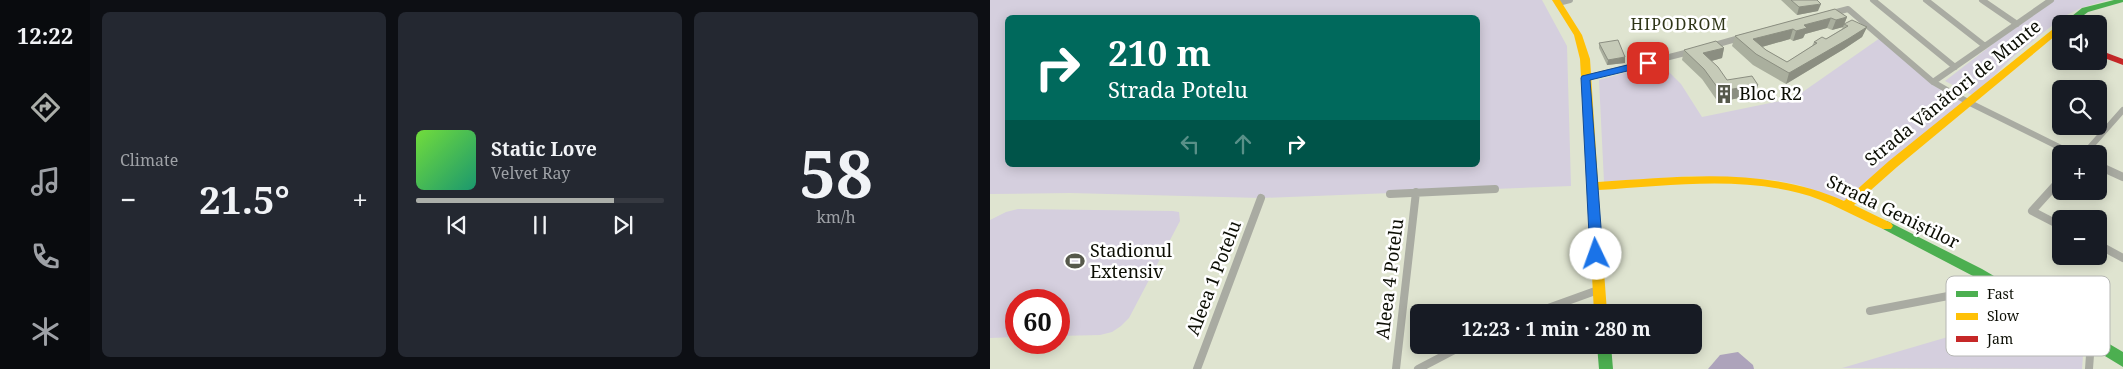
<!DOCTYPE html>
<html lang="en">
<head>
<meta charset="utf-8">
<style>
  :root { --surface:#171b24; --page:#242831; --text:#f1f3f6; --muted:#9ea1a6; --line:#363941; --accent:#abaea9 }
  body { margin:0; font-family:"Noto Serif",serif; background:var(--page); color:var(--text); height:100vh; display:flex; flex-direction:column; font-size:19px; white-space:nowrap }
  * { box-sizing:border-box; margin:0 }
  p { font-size:16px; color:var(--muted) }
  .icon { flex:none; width:28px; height:28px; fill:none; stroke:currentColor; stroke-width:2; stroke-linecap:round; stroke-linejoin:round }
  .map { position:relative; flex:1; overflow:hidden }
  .side { display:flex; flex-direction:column; gap:12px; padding:12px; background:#0d0f14; width:900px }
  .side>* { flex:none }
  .top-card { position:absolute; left:15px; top:15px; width:475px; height:152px; border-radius:8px; box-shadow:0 2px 12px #0003; background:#00695c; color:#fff; overflow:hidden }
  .fabs { position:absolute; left:1062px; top:15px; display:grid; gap:10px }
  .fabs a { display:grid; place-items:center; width:55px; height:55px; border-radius:8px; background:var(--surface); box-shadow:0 2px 12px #0003; font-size:25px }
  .speed { position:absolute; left:15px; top:289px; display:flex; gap:10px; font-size:25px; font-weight:700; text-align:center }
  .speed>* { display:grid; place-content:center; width:65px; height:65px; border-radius:50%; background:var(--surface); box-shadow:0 2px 12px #0003; line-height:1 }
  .speed .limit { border:8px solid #d22; background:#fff; color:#111 }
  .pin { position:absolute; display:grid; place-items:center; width:42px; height:42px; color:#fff; margin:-21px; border-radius:10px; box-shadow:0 2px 8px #0006 }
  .me { position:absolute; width:55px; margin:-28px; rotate:357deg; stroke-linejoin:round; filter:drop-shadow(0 0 4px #0008) }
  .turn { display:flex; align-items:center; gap:18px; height:105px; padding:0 20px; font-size:22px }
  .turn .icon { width:65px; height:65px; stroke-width:2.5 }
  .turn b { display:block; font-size:35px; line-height:42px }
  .lanes { display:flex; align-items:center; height:48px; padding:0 20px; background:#0003; justify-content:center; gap:25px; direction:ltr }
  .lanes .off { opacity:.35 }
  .big { font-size:38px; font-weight:700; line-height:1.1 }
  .side .tile { flex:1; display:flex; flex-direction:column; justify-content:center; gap:8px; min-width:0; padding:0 18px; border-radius:8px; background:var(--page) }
  .side .dial { align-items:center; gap:0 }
  .dial b { font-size:65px; line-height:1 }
  .song { display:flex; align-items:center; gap:15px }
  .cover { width:60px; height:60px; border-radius:8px; background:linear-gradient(135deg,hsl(100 70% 55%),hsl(160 70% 35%)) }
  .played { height:5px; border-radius:2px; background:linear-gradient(90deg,var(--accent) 80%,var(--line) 80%) }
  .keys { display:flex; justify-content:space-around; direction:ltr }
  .heat { display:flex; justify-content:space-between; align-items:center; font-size:28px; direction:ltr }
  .side .tiles { flex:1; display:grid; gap:12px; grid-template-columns:repeat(3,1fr) }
  .trip { position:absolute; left:420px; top:304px; width:292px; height:50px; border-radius:8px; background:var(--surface); box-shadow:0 2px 12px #0003; font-weight:700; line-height:50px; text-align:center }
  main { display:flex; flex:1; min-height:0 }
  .dock { display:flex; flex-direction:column; width:90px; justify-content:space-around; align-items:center; background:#090b0e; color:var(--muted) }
  .dock .icon { width:35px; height:35px }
  .dock .active { color:var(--accent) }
  .dock b { font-size:22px; color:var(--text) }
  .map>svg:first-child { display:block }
  .green { fill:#d5cfde; fill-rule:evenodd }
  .water { fill:#ada3bb }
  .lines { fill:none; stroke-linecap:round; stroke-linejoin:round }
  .street-far1 { stroke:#a9aba2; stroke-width:6 }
  .street { stroke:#a9aba2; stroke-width:8 }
  .fast { fill:#4caf50; fill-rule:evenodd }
  .slow { fill:#ffc107; fill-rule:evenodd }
  .jam { fill:#c62828; fill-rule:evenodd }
  .wall { fill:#aaaf9e }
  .shaded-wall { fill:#8b8e81 }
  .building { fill:#c6cbb8; stroke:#8b8e81 }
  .route { fill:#1a73e8; stroke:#114b97 }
  .labels { text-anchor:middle; stroke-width:5; stroke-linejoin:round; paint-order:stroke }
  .far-neighbourhood-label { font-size:16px; letter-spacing:1px; fill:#2f3618; stroke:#fff }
  .street-label { font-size:18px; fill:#0c0e04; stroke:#fff }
  .poi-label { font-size:18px; fill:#0c0e04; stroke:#fff; text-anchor:start }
  .key { fill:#fff; stroke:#b6b7b4; stroke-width:1 }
  .key-label { font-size:14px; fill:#0c0e04 }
</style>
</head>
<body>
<main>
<nav class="dock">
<b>12:22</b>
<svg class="icon active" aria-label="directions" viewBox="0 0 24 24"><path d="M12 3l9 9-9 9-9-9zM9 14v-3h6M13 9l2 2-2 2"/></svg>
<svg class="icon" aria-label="music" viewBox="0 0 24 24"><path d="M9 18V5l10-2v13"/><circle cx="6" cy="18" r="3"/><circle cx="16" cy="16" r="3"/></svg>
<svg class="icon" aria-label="phone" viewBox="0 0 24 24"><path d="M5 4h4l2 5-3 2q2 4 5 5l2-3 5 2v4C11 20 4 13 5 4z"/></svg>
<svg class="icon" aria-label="climate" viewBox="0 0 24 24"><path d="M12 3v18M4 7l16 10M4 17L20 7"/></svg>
</nav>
<section class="side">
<div class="tiles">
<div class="tile"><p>Climate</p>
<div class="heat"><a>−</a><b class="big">21.5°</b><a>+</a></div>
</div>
<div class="tile">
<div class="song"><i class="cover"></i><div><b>Static Love</b><p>Velvet Ray</p></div></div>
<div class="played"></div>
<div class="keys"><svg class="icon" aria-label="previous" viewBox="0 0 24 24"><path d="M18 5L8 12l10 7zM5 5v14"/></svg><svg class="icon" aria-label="pause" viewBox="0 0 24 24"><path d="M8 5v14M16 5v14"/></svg><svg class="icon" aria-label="next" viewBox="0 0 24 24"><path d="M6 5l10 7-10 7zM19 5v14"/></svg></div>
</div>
<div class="tile dial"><b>58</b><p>km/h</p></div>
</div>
</section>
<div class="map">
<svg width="1133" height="369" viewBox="0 0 1133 369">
  <rect width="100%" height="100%" fill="#dfe4d0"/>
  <path class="green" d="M0 0H552L577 46 581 186 271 198 80 193 0 194ZM18 18H488V165H18Z
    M1060 0H1118L1091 8 1073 17 1025 55 984 96 955 81Z
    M890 38 976 103 855 201 809 185 784 180 701 176 614 182 609 80 670 63 691 84 712 117 804 98Z
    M28 209 183 211 189 212 190 221 139 318 131 326 122 332 110 335 69 336V300H26V337L0 338V220L16 212Z
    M1043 312 1094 342 1092 369 852 368Z"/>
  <path class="water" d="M748 352 763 365 764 369H718L730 355Z"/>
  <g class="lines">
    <path class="street-far1" d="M883 0 965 67
      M936 0 995 46
      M992 0 1027 24
      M568 3 580 0
      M839 14 858 9 943 82 978 102 1083 154
      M721 46 753 37
      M596 78 703 51
      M943 82 1061 0
      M1094 154 1133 110"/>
    <path class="street" d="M1109 166 1133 177
      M1071 179 1042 211 1071 226
      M400 194 505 189
      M1109 245 1133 258
      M880 311 1010 286
      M547 312 608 290
      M207 369 271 198
      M406 369 426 192
      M428 369 474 345
      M1099 369 1101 341"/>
    <path class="fast" d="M1124 0H1133V2L1098 12 1082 24H1072L1092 8Z
      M897 221 992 269 1133 352V367L983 276 893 229 891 226 893 223Z
      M607 345H621L623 369H609Z"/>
    <path class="slow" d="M562 0H570L592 35 600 59 608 182C691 177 776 166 854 201L899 161 1068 25H1071V31L907 167 864 205 901 223 903 226 901 229H893C865 217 838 200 809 193 745 176 674 186 608 190L617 312H604L590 59 584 35Z"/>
    <path class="jam" d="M1109 50 1133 59V65L1109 56Z"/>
  </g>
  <path class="wall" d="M791 0H827L828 11 807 15Z
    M845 9 857 17 853 27 842 30 837 28 815 34 813 38 803 41 800 39 772 47 776 50 797 62 822 46 824 42 836 39 852 29 854 24 877 27 872 37 854 49 796 84 763 65 742 46 745 36Z
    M609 43 635 63 617 65 609 48Z
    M734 48 732 58 721 61 737 80 765 95 728 102 712 79 692 60 694 50Z"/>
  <path class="shaded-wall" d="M831 4 828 11 807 15 809 7Z
    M857 17 853 27 842 30 846 20Z
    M841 18 837 28 815 34 813 38 803 41 806 31 814 25Z
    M877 27 872 37 854 49 796 84 799 73Z
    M803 29 800 39 761 50 763 39Z
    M734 48 732 58 711 64 713 53Z
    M635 57V63L617 65 618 60Z
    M768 85 765 95 728 102 730 91Z"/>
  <path class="building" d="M801 0H827L831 4 809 7Z
    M845 9 857 17 846 20 841 18 814 25 817 28 806 31 803 29 763 39 776 50 797 62 827 43 824 42 832 37 836 39 858 26 854 24 862 20 877 27 858 39 799 73 766 54 745 36Z
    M628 40 635 57 618 60 609 43Z
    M726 41 734 48 713 53 728 67 737 80 762 76 768 85 730 91 714 69 694 50Z"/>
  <path class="route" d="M658 60 662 61V65L600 80 613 254 611 258H602L600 254 591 78 592 76Z"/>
  <defs>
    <g id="building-bare" transform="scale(1.5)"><path d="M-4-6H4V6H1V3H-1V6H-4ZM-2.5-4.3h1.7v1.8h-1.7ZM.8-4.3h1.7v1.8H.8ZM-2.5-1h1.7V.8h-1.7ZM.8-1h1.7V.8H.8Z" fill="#56594b" stroke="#fff" stroke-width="2.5" paint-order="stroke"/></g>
    <g id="stadium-bare" transform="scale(1.5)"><path d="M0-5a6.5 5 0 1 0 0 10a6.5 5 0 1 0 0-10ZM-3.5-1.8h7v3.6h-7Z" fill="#56594b" stroke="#fff" stroke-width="2.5" paint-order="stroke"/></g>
  </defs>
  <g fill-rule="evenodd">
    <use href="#building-bare" x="734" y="94"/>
    <use href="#stadium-bare" x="85" y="261"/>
  </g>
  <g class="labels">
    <g class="far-neighbourhood-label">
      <text x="689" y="30">HIPODROM</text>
    </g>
    <g class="street-label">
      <text transform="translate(963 93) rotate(-39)" y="6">Strada Vânători de Munte</text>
      <text transform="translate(903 212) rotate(26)" y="6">Strada Geniștilor</text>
      <text transform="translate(224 278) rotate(-69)" y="6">Aleea 1 Potelu</text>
      <text transform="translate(400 279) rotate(-83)" y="6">Aleea 4 Potelu</text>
    </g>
    <g class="poi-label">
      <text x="749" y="100">Bloc R2</text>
      <text x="100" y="257">Stadionul<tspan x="100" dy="21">Extensiv</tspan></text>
    </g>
  </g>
  <rect x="956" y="276" width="164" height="80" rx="8" class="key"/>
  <rect x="966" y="291" width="22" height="6" fill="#4caf50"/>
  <rect x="966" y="313" width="22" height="7" fill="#ffc107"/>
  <rect x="966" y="336" width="22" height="6" fill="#c62828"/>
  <g class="key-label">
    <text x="997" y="299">Fast</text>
    <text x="997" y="321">Slow</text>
    <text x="997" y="344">Jam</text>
  </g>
</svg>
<div class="fabs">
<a><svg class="icon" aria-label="sound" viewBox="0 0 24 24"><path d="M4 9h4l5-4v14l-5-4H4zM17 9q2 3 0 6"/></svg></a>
<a><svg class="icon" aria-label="search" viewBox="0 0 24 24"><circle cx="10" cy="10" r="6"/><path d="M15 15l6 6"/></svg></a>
<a>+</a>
<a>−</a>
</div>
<div class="speed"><div class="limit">60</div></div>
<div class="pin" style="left:658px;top:63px;background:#d93025"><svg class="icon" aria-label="arrive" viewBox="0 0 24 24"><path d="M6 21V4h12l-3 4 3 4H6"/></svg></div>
<svg class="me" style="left:606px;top:254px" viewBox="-20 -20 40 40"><circle r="19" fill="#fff"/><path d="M0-13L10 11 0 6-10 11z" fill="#1a73e8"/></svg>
<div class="trip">12:23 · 1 min · 280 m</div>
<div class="top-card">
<div class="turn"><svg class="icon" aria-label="right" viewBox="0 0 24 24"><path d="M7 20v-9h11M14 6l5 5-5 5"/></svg><div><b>210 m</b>Strada Potelu</div></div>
<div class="lanes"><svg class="icon off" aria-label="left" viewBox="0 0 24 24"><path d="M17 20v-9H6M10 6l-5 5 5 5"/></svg><svg class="icon off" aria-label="ahead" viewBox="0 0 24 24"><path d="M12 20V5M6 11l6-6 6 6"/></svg><svg class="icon" aria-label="right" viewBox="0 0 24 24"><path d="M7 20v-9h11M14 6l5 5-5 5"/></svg></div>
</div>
</div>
</main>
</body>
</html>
